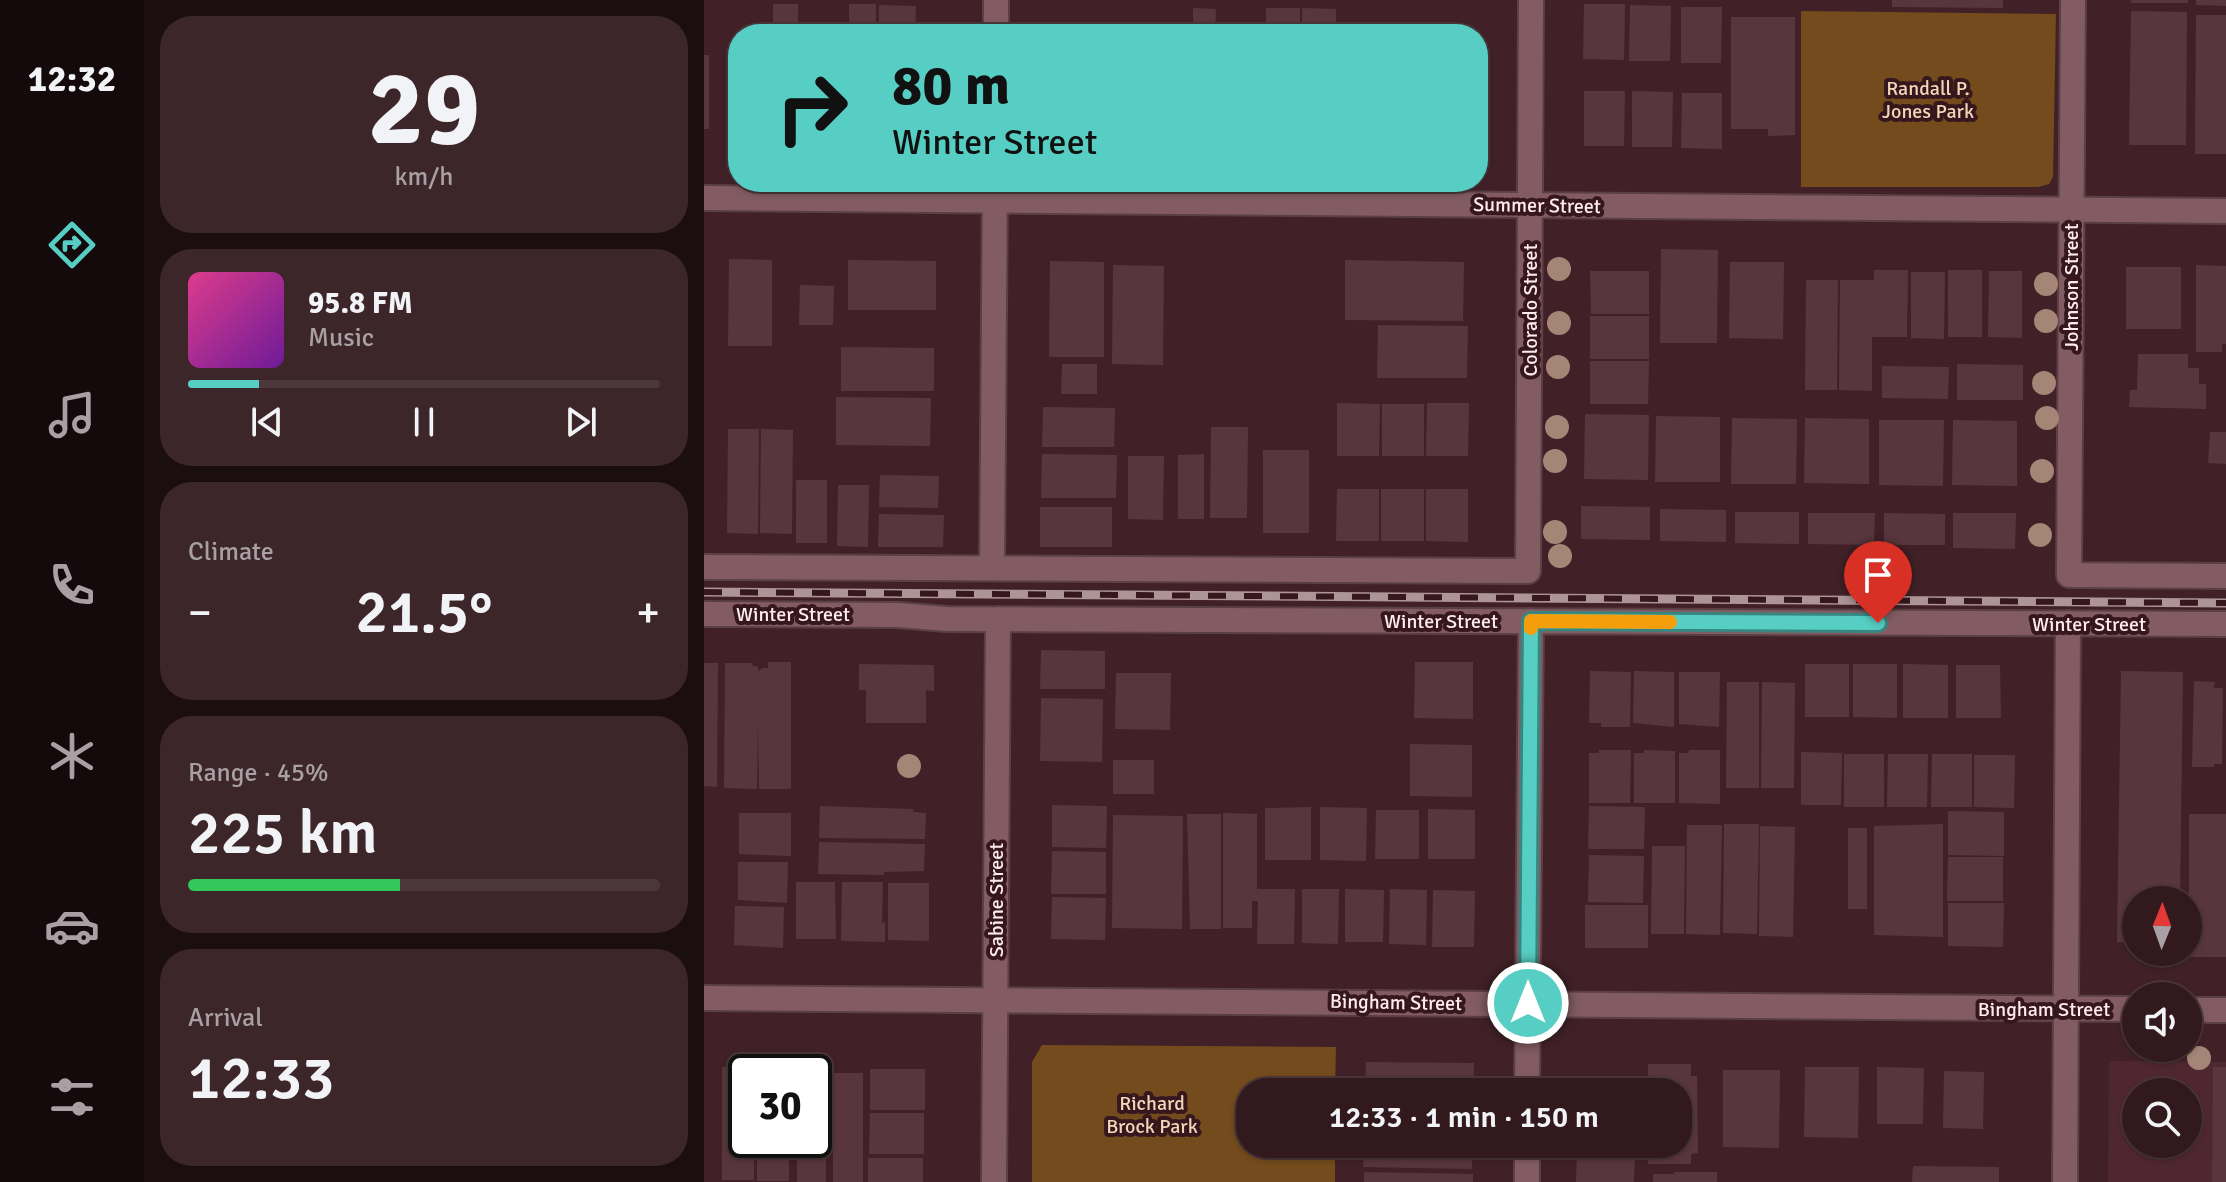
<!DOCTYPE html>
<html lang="en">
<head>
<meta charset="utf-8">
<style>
  :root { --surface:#31191d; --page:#3d262a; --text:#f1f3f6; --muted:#a8a0a4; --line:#4c383b; --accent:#56cec3 }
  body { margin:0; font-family:Signika,sans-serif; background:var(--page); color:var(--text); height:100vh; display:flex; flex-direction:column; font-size:30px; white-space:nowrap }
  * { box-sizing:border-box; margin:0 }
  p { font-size:26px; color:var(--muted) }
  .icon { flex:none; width:44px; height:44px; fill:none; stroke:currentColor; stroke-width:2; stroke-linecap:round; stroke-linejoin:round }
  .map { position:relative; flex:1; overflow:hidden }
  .panel { display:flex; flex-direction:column; gap:16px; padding:16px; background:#1b0e10; width:560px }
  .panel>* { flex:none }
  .banner { position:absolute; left:24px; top:24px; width:760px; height:168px; border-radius:32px; box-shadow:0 2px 6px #0004,0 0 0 2px var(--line); background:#56cec3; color:#111; overflow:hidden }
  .needle { width:52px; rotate:1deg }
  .buttons { position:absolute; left:1418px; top:886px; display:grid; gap:16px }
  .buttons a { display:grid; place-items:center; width:80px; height:80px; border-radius:50%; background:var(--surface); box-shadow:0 2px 6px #0004,0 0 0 2px var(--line); font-size:40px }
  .speed { position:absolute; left:24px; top:1054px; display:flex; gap:16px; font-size:40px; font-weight:700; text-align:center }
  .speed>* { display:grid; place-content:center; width:104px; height:104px; border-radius:50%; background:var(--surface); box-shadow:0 2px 6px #0004,0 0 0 2px var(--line); line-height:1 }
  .speed .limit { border:4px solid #111; border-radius:12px; background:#fff; color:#111 }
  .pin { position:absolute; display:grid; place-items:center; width:68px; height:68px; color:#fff; margin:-82px -34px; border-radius:50% 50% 50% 0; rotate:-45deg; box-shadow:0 0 8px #0007 }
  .pin .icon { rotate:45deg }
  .me { position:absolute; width:88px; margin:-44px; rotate:0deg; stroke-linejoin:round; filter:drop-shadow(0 0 6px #0008) }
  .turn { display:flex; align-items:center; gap:28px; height:168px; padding:0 32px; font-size:36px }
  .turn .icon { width:104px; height:104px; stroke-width:2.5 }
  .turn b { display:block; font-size:56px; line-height:68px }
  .big { font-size:60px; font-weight:600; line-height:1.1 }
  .panel .widget { flex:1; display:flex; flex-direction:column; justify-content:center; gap:12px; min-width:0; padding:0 28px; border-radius:32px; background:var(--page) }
  .panel .dial { align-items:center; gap:0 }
  .dial b { font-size:104px; line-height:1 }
  .song { display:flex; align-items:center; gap:24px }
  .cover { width:96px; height:96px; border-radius:12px; background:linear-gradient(135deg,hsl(330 70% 55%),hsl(280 70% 35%)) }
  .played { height:8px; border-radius:4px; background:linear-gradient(90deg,var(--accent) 15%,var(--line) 15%) }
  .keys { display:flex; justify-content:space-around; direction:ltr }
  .heat { display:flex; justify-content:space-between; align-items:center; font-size:44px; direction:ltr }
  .charge { height:12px; border-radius:6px; background:linear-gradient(90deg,#34c759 45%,var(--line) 0) }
  .trip { position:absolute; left:532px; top:1078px; width:456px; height:80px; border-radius:32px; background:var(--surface); box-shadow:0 2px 6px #0004,0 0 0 2px var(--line); font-weight:600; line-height:80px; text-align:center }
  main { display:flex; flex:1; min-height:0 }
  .tab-bar { display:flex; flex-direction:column; width:144px; justify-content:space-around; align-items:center; background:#140a0c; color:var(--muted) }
  .tab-bar .icon { width:56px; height:56px }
  .tab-bar .active { color:var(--accent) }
  .tab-bar b { font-size:36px; color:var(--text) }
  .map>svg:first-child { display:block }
  .built { fill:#4f2730; fill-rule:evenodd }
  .green { fill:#734b1c }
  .building { fill:#59363d }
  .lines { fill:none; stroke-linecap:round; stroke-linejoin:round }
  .minor-casing { stroke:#5a3f45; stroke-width:28 }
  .minor { stroke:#825c62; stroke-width:24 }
  .rail-casing { stroke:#ac9497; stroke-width:9 }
  .rail { stroke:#36171e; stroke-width:6; stroke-dasharray:18; stroke-linecap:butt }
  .tree { fill:#a48576 }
  .route-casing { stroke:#38867f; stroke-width:20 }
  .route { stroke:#56cec3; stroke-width:14 }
  .slow { stroke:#f59e0b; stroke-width:14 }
  .labels { text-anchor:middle; stroke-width:8; stroke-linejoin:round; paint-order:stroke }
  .park-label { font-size:20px; fill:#f5d6b6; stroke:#36171e }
  .street-label { font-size:20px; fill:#fdebed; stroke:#36171e }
</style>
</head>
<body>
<main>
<nav class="tab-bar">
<b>12:32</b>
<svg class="icon active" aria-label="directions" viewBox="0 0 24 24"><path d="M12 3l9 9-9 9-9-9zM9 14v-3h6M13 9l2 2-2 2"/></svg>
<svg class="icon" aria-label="music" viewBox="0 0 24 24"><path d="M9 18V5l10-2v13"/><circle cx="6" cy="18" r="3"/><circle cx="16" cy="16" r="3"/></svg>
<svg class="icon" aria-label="phone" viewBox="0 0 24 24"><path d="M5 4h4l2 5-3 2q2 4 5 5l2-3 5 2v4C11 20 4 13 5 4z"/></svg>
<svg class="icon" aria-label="climate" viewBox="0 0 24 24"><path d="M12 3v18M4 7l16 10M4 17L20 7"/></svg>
<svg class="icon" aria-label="car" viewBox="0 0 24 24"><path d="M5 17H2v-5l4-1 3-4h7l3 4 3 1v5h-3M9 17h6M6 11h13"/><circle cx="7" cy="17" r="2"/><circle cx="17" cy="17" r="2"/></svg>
<svg class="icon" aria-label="filters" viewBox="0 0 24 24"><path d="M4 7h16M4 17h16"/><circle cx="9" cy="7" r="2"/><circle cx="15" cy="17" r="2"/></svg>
</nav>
<section class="panel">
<div class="widget dial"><b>29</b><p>km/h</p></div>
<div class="widget">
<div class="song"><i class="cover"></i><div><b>95.8 FM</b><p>Music</p></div></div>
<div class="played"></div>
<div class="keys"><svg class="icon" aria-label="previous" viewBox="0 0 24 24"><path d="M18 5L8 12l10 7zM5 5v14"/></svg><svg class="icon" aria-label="pause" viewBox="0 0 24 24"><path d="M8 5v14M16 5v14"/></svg><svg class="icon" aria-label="next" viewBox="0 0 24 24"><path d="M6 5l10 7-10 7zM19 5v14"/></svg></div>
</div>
<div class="widget"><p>Climate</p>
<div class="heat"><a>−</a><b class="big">21.5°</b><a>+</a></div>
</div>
<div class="widget"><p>Range · 45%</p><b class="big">225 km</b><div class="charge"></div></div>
<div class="widget"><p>Arrival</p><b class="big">12:33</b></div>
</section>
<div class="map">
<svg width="1522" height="1182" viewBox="0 0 1522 1182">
  <rect width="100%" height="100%" fill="#412127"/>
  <path class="built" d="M1405 1061 1522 1062V1182H1404ZM1432 1092H1484V1144H1432Z"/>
  <path class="green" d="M1097 11 1352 14 1349 177 1345 184 1334 187H1097Z
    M338 1045 632 1047 631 1092H546V1144H631V1182H328V1062Z"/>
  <path class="building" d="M1188 0H1299V8L1188 7Z
    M1427 0H1484V3H1427Z
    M1492 0H1522V6L1492 5Z
    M69 4H94V34H69Z
    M145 4H172V34H145Z
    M880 4H921L920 60 879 59Z
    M175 5 212 6 211 34H175Z
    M926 5 967 6 966 61H925Z
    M977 7H1018L1017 63H977Z
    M489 8 512 9 511 34H489Z
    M562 8H596V34H562Z
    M598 8 632 9V34H598Z
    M1427 11 1483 12 1482 145H1425Z
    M1492 15H1522V154H1491Z
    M1027 17H1091V135L1064 136V129H1027Z
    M635 24H669V34H635Z
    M671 24H706L705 34H671Z
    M0 55H5V129H0Z
    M25 61H34V128H23Z
    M774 79H779L778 151H774Z
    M880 91H921L920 146H880Z
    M928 91 969 92 968 147H928Z
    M978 93H1018V149L977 148Z
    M957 249 1014 250 1013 343H956Z
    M25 259 68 260V346H24Z
    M144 260 232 261V310H144Z
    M641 260 760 262 759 321 641 320Z
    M346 261 400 262V357H345Z
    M1026 262H1080L1079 339 1025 338Z
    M409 265 460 266 459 365 408 364Z
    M1492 265 1522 266V344H1518V352H1492Z
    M1422 267H1477V329H1422Z
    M1170 270H1204L1203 337H1168V391L1135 390 1136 280H1170Z
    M1244 270H1278V337H1244Z
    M886 271H945V314H887Z
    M1285 271H1318V338L1284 337Z
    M1207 272H1241L1240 339 1207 338Z
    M1102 280H1134L1133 390H1101Z
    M96 285 130 286 129 325H95Z
    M886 316H945V359H886Z
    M674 325 764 326 763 378H673Z
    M137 347 230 348V391H137Z
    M1434 354H1484V368H1495V384H1502V409L1425 407 1426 390H1433Z
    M886 361H945L944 404H886Z
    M358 364H393V394H357Z
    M1253 364 1319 365V400H1253Z
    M1178 366 1245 367 1244 399 1178 398Z
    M132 397 227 398 226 446 132 445Z
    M633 403 676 404 675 456H633Z
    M723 403H765L764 456H722Z
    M678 404H720V456H678Z
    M339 407 411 408 410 447H338Z
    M881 414 945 415 944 480 880 479Z
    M952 416 1016 417V482H951Z
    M1028 418 1093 419 1092 484H1027Z
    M1101 418 1165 419V484L1100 483Z
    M1175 420H1240L1239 486 1175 485Z
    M1249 420 1313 421V486L1248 485Z
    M507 427H544L543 518H506Z
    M24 429H55L54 534 23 533Z
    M57 429 89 430 88 534 56 533Z
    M1506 432H1522V464L1504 463Z
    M559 450H605V533H559Z
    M338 454 413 455 412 498H337Z
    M500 454V519H474V455Z
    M424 456H460L459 520 424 519Z
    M176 475 235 476 234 508 175 507Z
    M92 480H123V543H92Z
    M134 485H165L164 547 133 546Z
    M633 489H675V541H632Z
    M677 489H720V541H677Z
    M722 489H764V542L722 541Z
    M877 506 946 507V540L877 539Z
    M336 507H408V547H336Z
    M956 509 1022 510V542L956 541Z
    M1031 512H1095V544L1031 543Z
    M1104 513H1171L1170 545 1104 544Z
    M1180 513 1241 514V545H1180Z
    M1249 513H1312L1311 549 1249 548Z
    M175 514 240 515 239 547H174Z
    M337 650 401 651V689H336Z
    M64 662H87V789H55L54 722 53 789 20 788 21 663H49L48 666H53L55 671 58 668H64Z
    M711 662H769V719L710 718Z
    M0 663H14L13 787 0 786Z
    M155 664 230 665V691L222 690V723H162V690H155Z
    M1101 664H1145V717H1101Z
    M1149 664H1193V718L1149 717Z
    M1199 664 1244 665V718H1199Z
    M1252 665H1296L1297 718H1252Z
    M886 671 927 672 926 727H897V723H885Z
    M930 671 970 672V727L929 723Z
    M1417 671 1479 672 1476 900H1432V943L1413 942Z
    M975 672H1016L1015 727 975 724Z
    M412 673H467L466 730 411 729Z
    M1490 681 1511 682 1510 688H1519L1518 764H1510V767H1488Z
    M1023 682H1055V788H1022Z
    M1058 682 1091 683 1090 788H1057Z
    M337 698 399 699 398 762 336 761Z
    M706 744 768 745V797L706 796Z
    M895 750H927L926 803H885V753H895Z
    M940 750 971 751V803H930V753H940Z
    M985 750H1016V804L975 803V753H984Z
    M1097 752 1138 753 1137 805H1097Z
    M1140 754H1180V807H1140Z
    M1184 754H1224L1223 807H1183Z
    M1228 754H1268V807H1227Z
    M1270 755H1311L1310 808 1270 807Z
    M409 760H450V794H409Z
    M348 805 403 806 402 848 348 847Z
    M116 806 209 809V812L222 813 221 839 115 838Z
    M885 806 941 807 940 849H884Z
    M607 807V860H561V808Z
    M616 807 663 808 662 861 616 860Z
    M724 809 771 810V859H724Z
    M672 810H715V859H671Z
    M1244 811 1300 812V856L1244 855Z
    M35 813H87V856L35 854Z
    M519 813 553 814V889H591L590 944H553L554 901H548V928H519Z
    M483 814H517V929H486Z
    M1485 814H1522V957H1485Z
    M409 815 479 816 478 929 408 928Z
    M1020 824H1055L1053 934 1019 933Z
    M1239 824V937L1170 935V826Z
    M983 825H1018L1016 935 982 934Z
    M1056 826 1091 827 1089 937 1055 936Z
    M1144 828H1163V909H1144Z
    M115 842 221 844 220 871 180 872V875L114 874Z
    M948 846H981L980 934H947Z
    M348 851 402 852V894H347Z
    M885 855 940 856 939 903 884 902Z
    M1244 857H1299V901H1243Z
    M34 862H84L83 903 34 900Z
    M92 882H131L132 939H92Z
    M138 882H179L178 923 181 922V942L137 941Z
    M184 883H225V941L184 940Z
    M598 889H635L634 944 598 943Z
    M641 889 680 890 679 942H641Z
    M686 889 723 890 722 945 685 944Z
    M729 890 771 891 770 947H728Z
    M348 897 402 898 401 940 347 939Z
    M1244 903H1300L1299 947 1244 946Z
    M881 905H944V948H881Z
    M31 906 80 907 79 948 30 945Z
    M662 1062 770 1063 769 1092H661Z
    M944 1064H987V1076H993L994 1153 987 1154V1164H944V1144H974V1092H944Z
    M54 1066 85 1067V1072H54Z
    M18 1067H50V1072H42V1140H50V1180H18Z
    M1101 1067H1155L1154 1138 1100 1137Z
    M1173 1067 1220 1068 1219 1124H1173Z
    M1509 1067H1522V1182H1508Z
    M166 1069H221V1110H166Z
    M1019 1070H1076L1075 1148 1019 1147Z
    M1240 1071 1280 1072 1279 1129 1239 1128Z
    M110 1073H122V1182H93V1140H110Z
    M129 1073H159V1182H129Z
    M166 1113H220V1154H165Z
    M53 1140H85V1181H53Z
    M660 1144H768V1169L659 1167Z
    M873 1149 931 1151 930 1182H872Z
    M164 1158H219V1182H164Z
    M1209 1166 1295 1167V1182H1208Z
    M660 1172 769 1174V1182H660Z
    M970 1172H1013V1182H949V1174H970Z"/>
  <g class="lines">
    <g class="minor-casing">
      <path id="minor" d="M1369 0 1365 575 1522 576
        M292 34V0
        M0 198 1522 211
        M0 567 824 571 827 0
        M288 568 291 182
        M0 614 194 615 243 619 1522 624
        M0 998 1432 1009
        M1484 1010H1522
        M823 1092 827 621
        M290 1182 294 619
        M823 1182V1144
        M1361 1182 1364 623"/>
    </g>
    <use href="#minor" class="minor"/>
    <g class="rail-casing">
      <path id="rail" d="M0 592 1522 603"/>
    </g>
    <use href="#rail" class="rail"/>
  </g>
  <g class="tree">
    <circle cx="855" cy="269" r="12"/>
    <circle cx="1342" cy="284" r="12"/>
    <circle cx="1342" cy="321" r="12"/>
    <circle cx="855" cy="323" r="12"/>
    <circle cx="854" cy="367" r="12"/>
    <circle cx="1340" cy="383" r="12"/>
    <circle cx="1343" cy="418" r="12"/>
    <circle cx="853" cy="427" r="12"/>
    <circle cx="851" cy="461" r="12"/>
    <circle cx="1338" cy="471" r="12"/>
    <circle cx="851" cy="532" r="12"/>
    <circle cx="1336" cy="535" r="12"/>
    <circle cx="856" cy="556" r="12"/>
    <circle cx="205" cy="766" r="12"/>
    <circle cx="1495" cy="1058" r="12"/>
  </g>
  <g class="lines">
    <g class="route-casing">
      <path id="route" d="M824 1003 827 621 1174 623"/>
    </g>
    <use href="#route" class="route"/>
    <path class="slow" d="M827 628V621L966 622"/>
  </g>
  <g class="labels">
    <g class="park-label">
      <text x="1224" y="95">Randall P.<tspan x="1224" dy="23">Jones Park</tspan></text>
      <text x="448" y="1110">Richard<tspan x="448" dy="23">Brock Park</tspan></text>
    </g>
    <g class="street-label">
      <text transform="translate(833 205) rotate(1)" y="7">Summer Street</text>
      <text transform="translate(1367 287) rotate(-90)" y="7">Johnson Street</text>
      <text transform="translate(826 310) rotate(-90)" y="7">Colorado Street</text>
      <text x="89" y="621">Winter Street</text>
      <text x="737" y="628">Winter Street</text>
      <text x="1385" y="631">Winter Street</text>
      <text transform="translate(292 900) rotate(-90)" y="7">Sabine Street</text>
      <text transform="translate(692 1002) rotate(1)" y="7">Bingham Street</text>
      <text x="1340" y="1016">Bingham Street</text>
    </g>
  </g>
</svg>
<div class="buttons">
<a><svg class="needle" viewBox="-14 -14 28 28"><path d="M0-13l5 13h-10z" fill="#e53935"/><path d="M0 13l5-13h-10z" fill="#a8a0a4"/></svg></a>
<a><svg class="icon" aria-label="sound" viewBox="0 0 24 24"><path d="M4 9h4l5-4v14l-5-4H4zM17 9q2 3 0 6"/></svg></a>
<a><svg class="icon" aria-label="search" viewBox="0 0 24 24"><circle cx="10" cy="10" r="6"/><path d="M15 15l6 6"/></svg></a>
</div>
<div class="speed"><div class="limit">30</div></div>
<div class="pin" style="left:1174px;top:623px;background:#d93025"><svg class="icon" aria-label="arrive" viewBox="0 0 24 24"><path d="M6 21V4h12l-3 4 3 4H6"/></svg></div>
<svg class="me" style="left:824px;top:1003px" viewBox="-20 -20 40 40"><circle r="17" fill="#56cec3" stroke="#fff" stroke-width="3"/><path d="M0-11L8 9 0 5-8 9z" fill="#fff"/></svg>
<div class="trip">12:33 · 1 min · 150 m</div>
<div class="banner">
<div class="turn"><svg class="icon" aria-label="right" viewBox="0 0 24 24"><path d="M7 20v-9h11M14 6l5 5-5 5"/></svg><div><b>80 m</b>Winter Street</div></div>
</div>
</div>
</main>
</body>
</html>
